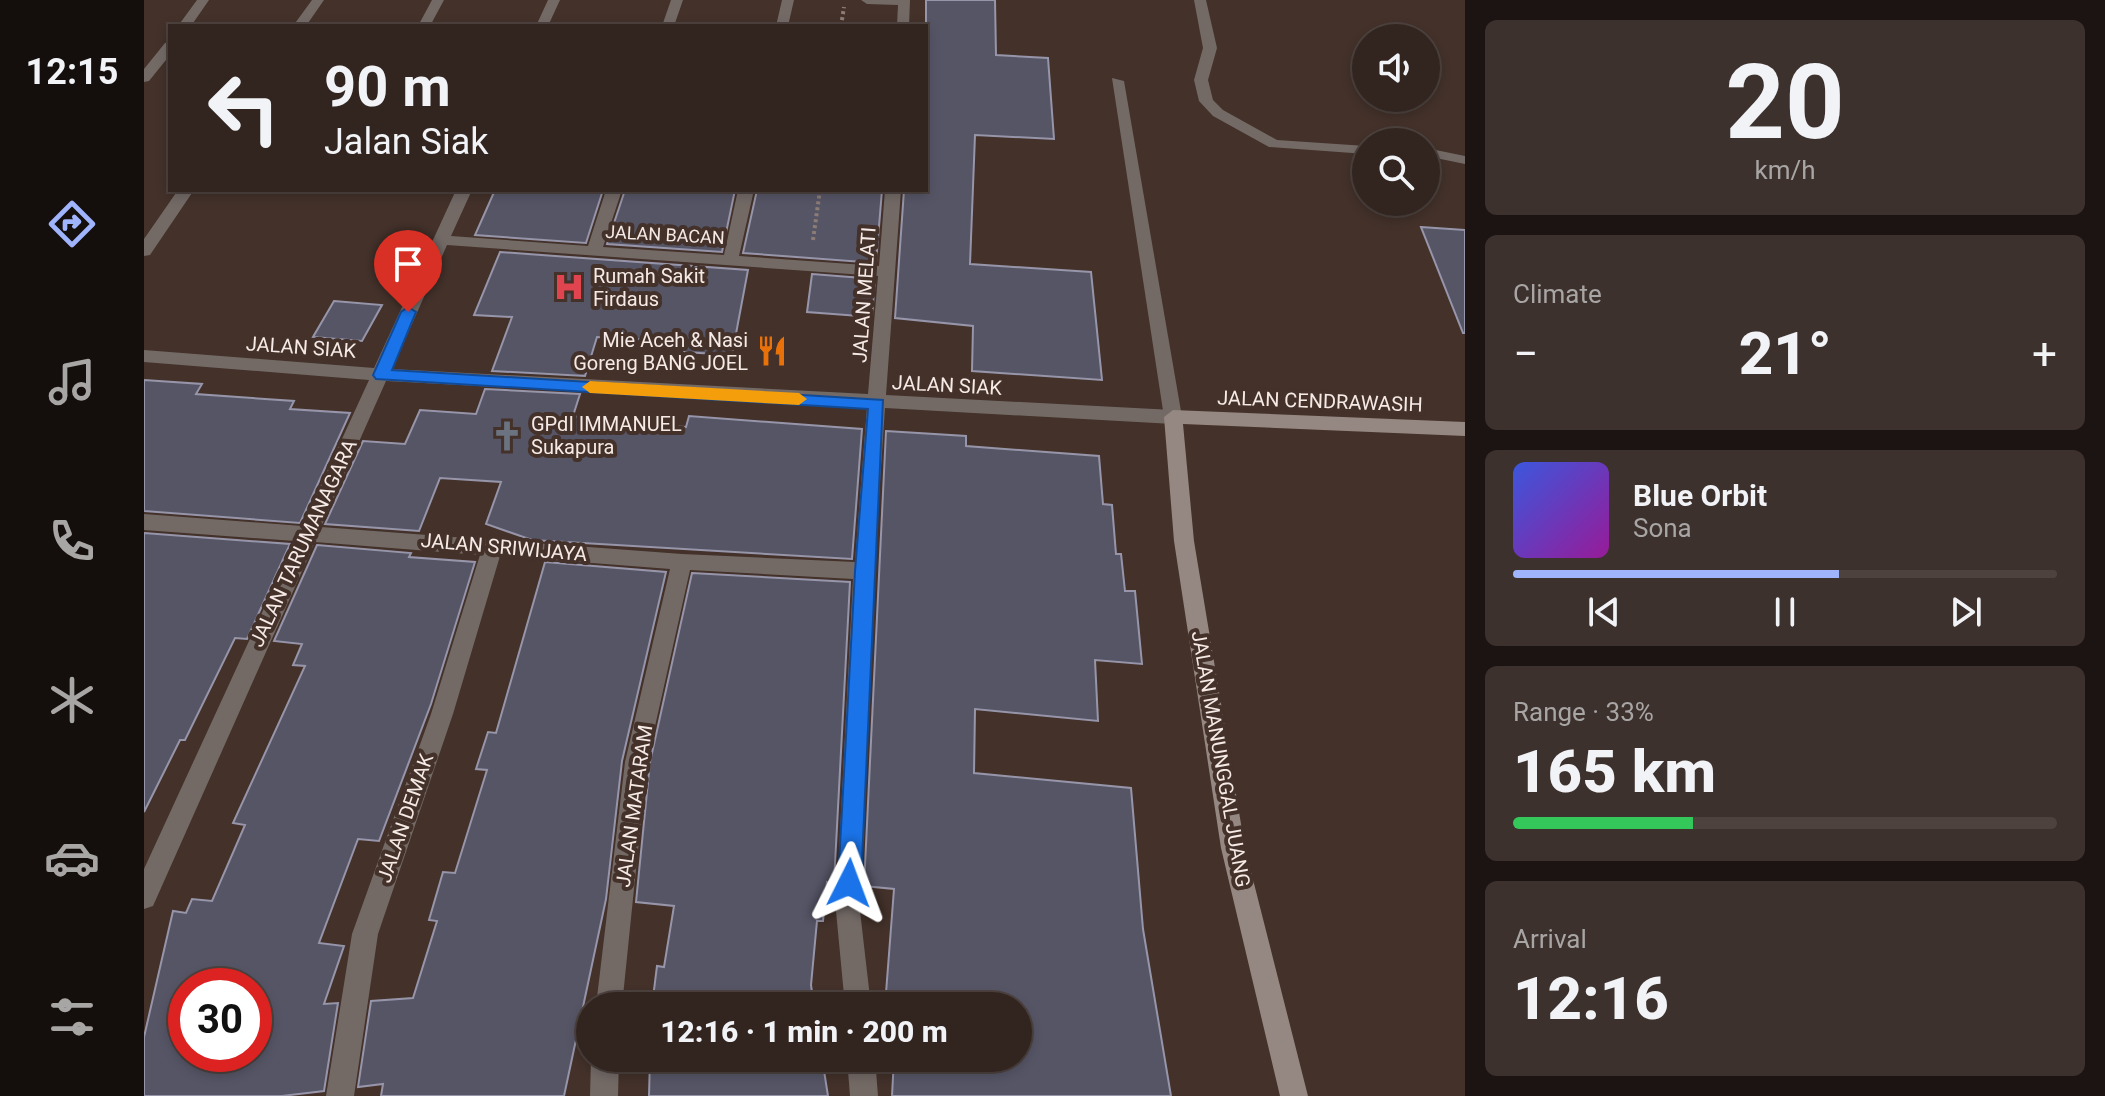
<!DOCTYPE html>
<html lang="en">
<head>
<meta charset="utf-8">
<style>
  :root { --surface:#322520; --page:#3d312d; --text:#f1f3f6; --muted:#a8a5a5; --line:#4d423e; --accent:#a0b3fd }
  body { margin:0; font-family:Roboto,sans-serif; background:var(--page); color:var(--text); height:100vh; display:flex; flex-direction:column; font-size:30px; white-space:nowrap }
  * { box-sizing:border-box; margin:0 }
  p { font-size:26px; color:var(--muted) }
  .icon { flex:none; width:44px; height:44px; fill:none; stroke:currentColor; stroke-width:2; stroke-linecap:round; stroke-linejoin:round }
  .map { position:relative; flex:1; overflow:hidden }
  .side { display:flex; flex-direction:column; gap:20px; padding:20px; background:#1c1412; width:640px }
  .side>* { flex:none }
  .guide { position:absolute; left:24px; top:24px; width:760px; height:168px; border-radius:0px; box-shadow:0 4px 12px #0003,0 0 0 2px var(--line); background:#322520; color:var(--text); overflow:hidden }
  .buttons { position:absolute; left:1208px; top:24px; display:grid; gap:16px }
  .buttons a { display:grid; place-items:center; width:88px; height:88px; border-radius:50%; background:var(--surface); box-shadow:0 4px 12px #0003,0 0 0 2px var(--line); font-size:40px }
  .speed { position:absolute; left:24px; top:968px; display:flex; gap:16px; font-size:40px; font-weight:700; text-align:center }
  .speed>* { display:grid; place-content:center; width:104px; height:104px; border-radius:50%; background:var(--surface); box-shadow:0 4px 12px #0003,0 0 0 2px var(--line); line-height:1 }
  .speed .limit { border:12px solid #d22; background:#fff; color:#111 }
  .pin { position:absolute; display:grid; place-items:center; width:68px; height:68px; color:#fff; margin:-82px -34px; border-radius:50% 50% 50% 0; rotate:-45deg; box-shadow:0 0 8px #0007 }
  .pin .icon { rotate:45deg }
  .me { position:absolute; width:88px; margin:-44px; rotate:3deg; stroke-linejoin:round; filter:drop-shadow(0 0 6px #0008) }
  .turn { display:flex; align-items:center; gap:28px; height:168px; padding:0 24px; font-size:36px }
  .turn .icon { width:104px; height:104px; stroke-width:2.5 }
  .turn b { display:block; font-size:56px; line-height:68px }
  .big { font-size:60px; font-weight:800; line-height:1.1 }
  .side .card { flex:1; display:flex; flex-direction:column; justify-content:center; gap:12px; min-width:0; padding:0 28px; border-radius:12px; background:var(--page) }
  .side .dial { align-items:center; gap:0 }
  .dial b { font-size:104px; line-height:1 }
  .song { display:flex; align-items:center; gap:24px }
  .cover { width:96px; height:96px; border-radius:12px; background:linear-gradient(135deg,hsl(230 70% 55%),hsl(300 70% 35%)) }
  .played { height:8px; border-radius:4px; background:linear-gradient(90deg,var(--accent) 60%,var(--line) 60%) }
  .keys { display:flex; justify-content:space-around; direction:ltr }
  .heat { display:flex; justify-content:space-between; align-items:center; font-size:44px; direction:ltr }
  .charge { height:12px; border-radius:6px; background:linear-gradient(90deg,#34c759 33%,var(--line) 0) }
  .trip { position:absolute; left:432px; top:992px; width:456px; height:80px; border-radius:40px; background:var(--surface); box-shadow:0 4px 12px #0003,0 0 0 2px var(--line); font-weight:800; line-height:80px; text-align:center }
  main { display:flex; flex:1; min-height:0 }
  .tab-bar { display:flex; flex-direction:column; width:144px; justify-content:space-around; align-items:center; background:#140f0d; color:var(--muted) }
  .tab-bar .icon { width:56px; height:56px }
  .tab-bar .on { color:var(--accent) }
  .tab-bar b { font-size:36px; color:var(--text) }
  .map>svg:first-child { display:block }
  .building { fill:#565566; stroke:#9795a9; stroke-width:2; fill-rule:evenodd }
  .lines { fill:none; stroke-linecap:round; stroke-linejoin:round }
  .path { stroke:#8c7c76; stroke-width:4; stroke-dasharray:3 3; stroke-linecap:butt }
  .lane { fill:#736a66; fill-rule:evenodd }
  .street { fill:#736a66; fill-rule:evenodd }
  .secondary { fill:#958781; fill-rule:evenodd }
  .route { fill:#1a73e8; stroke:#114b97; stroke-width:2 }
  .slow { fill:#f59e0b }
  .labels { text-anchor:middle; stroke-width:8; stroke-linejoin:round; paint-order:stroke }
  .far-street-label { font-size:18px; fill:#f6eae6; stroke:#43312a }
  .poi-label { font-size:20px; fill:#f6eae6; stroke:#43312a; text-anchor:start }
  .street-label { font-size:20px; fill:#f6eae6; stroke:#43312a }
</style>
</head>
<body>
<main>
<nav class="tab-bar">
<b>12:15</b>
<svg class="icon on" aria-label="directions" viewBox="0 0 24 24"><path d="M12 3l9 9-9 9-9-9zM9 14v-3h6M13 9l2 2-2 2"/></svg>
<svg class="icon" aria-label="music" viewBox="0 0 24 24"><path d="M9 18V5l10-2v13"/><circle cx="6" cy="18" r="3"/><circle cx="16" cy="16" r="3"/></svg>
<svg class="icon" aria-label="phone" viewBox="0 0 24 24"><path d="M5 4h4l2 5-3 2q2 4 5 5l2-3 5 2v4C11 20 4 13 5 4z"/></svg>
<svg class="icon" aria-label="climate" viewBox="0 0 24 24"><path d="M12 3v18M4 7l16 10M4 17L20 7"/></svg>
<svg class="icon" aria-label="car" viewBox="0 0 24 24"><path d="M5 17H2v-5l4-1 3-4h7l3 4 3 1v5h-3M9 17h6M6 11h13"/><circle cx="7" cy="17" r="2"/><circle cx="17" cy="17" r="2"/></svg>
<svg class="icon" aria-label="filters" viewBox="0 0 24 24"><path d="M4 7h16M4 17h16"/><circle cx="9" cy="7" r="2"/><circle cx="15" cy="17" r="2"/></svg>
</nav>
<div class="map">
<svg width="1321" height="1096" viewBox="0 0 1321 1096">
  <rect width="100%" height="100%" fill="#43312a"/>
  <path class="building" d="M782 0H851L852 55 904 58 910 139 831 135 826 264 947 272 958 380 828 371 829 326 751 318 760 190H782Z
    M351 190H459L442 243 331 235Z
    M481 190H591L578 252 463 244Z
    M613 190H738L732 263 599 253Z
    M1277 227 1321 230V333H1319Z
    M356 252 604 270 588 355 540 352 542 342 453 337 441 376 348 371 368 317 330 315Z
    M668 274 731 279 728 317 663 312Z
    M190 301 238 305 218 341 169 337Z
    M0 380 58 384 52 394 150 401 146 409 206 413 156 523 0 511Z
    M341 389 436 394 429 416 449 420 542 427 545 416 718 429 708 559 388 540 342 524 357 482 296 478 275 531 181 524 219 441 261 444 276 410 332 414Z
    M742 431 822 436V446L955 456 959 504 968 505 972 554H977L981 591H991L998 664 951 660 954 721 831 709 830 773 987 788 999 929 1027 1096H748L750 1058H874V1006H741L750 889 720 886Z
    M0 533 146 544 103 639 91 638 41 740H36L0 812Z
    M173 545 267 553 265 557 331 562 287 704 235 841 214 839 175 943 200 946 180 1004 194 1003 180 1091 138 1096H0V1037L29 911 42 913 48 899 68 901 101 825 89 823 161 666 149 665 158 644 130 641ZM42 986H110V1054H42Z
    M401 562 522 572 478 761 462 899 420 1096H237L239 1084 214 1087 227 1001 269 998 293 921 285 920 299 872 311 873 343 770 332 769 344 732 352 733Z
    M548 573 706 582 690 883 683 882 679 921H673L667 985 670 1006H508L513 966 520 967 530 906 492 902 506 762Z
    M506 1058H678L684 1096H505Z"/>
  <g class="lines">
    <path class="path" d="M697 26 700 7
      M669 240 676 190"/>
    <path class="lane" d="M968 78 980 81 1038 417 1029 424 1020 417Z"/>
    <path class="street" d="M53 0H65L47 26H34Z
      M168 0H180L162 26H149Z
      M288 0H300L286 26H274Z
      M404 0H416L404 26H392Z
      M527 0H539L530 26H518Z
      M638 0H650L644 26H632Z
      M717 0H766L765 26H753L754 5 723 4Z
      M1050 0H1062L1073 48 1064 80 1069 100 1079 110 1133 140 1222 146V154L1125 147 1069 116 1055 101 1050 80 1059 48Z
      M26 42V55L5 81 0 82V69L21 43Z
      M1282 148 1321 156V164L1282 156Z
      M34 190H50L6 255 0 256V239Z
      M312 190H328L307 236 444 246 462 190H478L459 247 580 255 594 190H610L595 256 735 266 741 190H757L742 395 1029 410 1038 417 1029 424 741 408 730 571 716 911 727 1006H701L692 911 709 579 546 570 503 762 478 1006H452L481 762 526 569 356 556 309 714 234 934 210 1096H182L208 934 287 714 336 555 171 542 9 906 0 909V869L151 541 0 530V514L158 526 225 380 0 362V350L230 368ZM303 245 734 276 724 394 248 369ZM242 381 723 407 711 562 538 554 177 527Z
      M447 1058H475L474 1096H446Z
      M703 1058H731L734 1096H706Z"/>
    <path class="secondary" d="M1029 410 1321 422V436L1039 424 1050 541 1101 848 1164 1096H1136L1077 848 1030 541 1020 417Z"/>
  </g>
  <path class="route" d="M264 307 272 312 248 370 739 400 717 883 713 891 705 894 697 891 694 883 711 571 724 409 232 379 229 375 257 312Z"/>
  <path class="slow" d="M446 381 655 393 663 399 655 405 446 393 438 387Z"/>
  <defs>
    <g id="hospital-bare" transform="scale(2.4)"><path d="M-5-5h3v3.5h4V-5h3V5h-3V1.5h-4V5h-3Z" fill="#e0444e" stroke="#43312a" stroke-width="2.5" paint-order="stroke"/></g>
    <g id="restaurant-bare" transform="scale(2.4)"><path d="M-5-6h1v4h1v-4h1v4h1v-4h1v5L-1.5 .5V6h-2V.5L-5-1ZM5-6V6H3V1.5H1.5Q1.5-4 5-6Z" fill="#e8710a" stroke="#43312a" stroke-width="2.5" paint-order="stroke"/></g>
    <g id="church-bare" transform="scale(2.4)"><path d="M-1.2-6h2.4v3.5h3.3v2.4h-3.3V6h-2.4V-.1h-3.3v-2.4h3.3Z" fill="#6b7280" stroke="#43312a" stroke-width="2.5" paint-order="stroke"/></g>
  </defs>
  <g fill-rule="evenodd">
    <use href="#hospital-bare" x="425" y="287"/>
    <use href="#restaurant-bare" x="628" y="351"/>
    <use href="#church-bare" x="363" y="436"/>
  </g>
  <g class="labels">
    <g class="far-street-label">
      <text transform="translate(521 235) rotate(3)" y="6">JALAN BACAN</text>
    </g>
    <g class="poi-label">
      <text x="449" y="283">Rumah Sakit<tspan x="449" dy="23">Firdaus</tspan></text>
      <text x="604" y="347" text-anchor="end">Mie Aceh &amp; Nasi<tspan x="604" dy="23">Goreng BANG JOEL</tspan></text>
      <text x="387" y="431">GPdI IMMANUEL<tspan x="387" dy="23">Sukapura</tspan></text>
    </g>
    <g class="street-label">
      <text transform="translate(720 295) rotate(-86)" y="7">JALAN MELATI</text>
      <text transform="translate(157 347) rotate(4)" y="7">JALAN SIAK</text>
      <text transform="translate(803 385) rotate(3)" y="7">JALAN SIAK</text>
      <text transform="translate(1176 401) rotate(2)" y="7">JALAN CENDRAWASIH</text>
      <text transform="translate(159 543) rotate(-65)" y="7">JALAN TARUMANAGARA</text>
      <text transform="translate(360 547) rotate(5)" y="7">JALAN SRIWIJAYA</text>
      <text transform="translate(1077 759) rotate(80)" y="7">JALAN MANUNGGAL JUANG</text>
      <text transform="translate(490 806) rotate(-82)" y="7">JALAN MATARAM</text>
      <text transform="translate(261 818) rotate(-71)" y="7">JALAN DEMAK</text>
    </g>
  </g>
</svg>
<div class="buttons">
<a><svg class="icon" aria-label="sound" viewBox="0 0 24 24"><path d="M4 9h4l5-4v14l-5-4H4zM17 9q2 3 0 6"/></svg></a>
<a><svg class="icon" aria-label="search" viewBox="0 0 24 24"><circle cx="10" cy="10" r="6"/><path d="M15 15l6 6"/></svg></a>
</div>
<div class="speed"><div class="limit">30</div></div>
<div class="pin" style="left:264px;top:312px;background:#d93025"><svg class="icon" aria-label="arrive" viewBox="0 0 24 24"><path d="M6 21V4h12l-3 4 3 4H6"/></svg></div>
<svg class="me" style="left:705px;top:883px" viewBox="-20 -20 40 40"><path d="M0-17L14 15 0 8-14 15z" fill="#1a73e8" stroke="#fff" stroke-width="4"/></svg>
<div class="trip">12:16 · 1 min · 200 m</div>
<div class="guide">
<div class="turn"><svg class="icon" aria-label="left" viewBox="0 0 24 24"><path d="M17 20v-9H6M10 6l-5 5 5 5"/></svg><div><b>90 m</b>Jalan Siak</div></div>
</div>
</div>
<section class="side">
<div class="card dial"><b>20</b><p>km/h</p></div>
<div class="card"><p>Climate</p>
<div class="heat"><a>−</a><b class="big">21°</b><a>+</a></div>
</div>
<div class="card">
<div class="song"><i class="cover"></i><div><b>Blue Orbit</b><p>Sona</p></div></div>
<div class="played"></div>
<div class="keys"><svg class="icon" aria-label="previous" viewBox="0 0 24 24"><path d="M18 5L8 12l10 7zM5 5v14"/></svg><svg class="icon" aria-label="pause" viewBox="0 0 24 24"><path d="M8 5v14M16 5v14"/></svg><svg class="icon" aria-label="next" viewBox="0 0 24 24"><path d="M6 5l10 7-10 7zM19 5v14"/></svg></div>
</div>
<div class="card"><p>Range · 33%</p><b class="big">165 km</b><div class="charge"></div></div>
<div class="card"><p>Arrival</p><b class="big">12:16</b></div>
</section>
</main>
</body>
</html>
